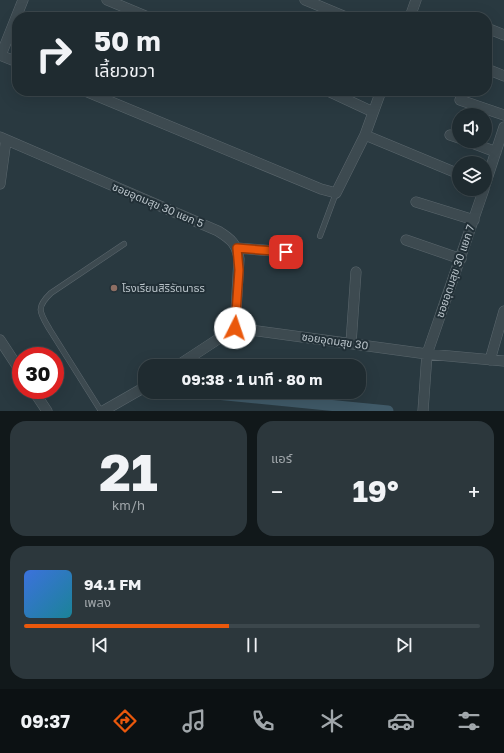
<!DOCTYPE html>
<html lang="th">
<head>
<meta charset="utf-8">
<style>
  :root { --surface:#1f2b30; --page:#2c373c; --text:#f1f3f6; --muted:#a1a7ab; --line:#3c474c; --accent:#ea580c }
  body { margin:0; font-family:"Golos Text","Noto Sans Thai",sans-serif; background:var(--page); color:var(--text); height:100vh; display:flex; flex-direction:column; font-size:15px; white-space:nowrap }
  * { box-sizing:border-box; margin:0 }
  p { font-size:13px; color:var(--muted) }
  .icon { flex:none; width:22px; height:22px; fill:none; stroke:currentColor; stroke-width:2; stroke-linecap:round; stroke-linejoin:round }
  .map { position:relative; height:411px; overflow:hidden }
  .sheet { display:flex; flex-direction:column; gap:10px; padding:10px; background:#11181a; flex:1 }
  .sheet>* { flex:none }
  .guide { position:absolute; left:12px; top:12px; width:480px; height:84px; border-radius:16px; box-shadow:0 4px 16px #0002,0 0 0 1px var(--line); background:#1f2b30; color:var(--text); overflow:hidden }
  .buttons { position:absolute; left:452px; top:108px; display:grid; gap:8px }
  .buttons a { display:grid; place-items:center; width:40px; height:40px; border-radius:50%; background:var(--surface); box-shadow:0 4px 16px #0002,0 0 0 1px var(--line); font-size:20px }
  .speed { position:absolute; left:12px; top:347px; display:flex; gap:8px; font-size:20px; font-weight:700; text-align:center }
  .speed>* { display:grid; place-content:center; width:52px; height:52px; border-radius:50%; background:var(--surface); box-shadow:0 4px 16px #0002,0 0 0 1px var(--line); line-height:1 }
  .speed .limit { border:6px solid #d22; background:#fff; color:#111 }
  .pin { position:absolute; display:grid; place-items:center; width:34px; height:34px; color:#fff; margin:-17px; border-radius:8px; box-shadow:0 2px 6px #0006 }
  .me { position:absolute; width:44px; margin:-22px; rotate:4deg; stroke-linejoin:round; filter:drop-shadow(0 0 3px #0008) }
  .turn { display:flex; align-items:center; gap:14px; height:84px; padding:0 16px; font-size:18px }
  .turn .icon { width:52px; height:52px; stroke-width:2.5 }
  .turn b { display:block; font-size:28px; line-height:34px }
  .big { font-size:30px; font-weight:700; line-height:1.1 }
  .sheet .card { flex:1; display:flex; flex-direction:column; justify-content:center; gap:6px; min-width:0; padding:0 14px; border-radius:16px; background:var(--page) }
  .sheet .dial { align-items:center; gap:0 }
  .dial b { font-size:52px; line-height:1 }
  .song { display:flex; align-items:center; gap:12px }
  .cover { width:48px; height:48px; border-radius:6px; background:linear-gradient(135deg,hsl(220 70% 55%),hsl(190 70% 35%)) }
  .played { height:4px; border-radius:2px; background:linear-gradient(90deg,var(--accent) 45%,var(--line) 45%) }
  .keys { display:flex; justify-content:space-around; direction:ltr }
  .heat { display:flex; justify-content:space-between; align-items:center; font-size:22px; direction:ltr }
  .sheet .tiles { flex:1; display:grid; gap:10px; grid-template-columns:1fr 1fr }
  .card:last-child { grid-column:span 2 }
  .trip { position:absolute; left:138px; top:359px; width:228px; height:40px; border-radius:16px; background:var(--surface); box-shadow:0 4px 16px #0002,0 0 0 1px var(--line); font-weight:700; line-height:40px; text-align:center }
  .tabs { display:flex; height:64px; justify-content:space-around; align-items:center; background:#0c1113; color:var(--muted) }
  .tabs .icon { width:28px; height:28px }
  .tabs .active { color:var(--accent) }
  .tabs b { font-size:18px; color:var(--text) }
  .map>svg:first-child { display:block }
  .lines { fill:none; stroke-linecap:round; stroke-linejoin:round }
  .canal { stroke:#405a68; stroke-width:11 }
  .lane-casing { stroke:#5b676d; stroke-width:6 }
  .street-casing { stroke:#5b676d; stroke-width:11 }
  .lane { stroke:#3d4a50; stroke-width:5 }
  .street { stroke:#3d4a50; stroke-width:10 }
  .route-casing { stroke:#983908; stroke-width:10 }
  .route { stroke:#ea580c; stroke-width:7 }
  .education-dot { fill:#8d6e63; stroke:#212f36; stroke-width:1.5 }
  .labels { text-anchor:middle; stroke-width:4; stroke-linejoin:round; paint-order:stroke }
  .street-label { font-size:11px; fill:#bac4ca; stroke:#212f36 }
  .poi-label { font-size:11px; fill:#bac4ca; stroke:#212f36; text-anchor:start }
</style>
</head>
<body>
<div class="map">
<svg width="504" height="411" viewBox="0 0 504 411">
  <rect width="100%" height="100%" fill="#293940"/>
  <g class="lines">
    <path class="canal" d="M196 392 388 411"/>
    <g class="lane-casing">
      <path id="lane" d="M320 236 336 193
        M101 411 50 330C40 313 35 308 51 293L124 244"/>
    </g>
    <g class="street-casing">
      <path id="street" d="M107 0 148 17
        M305 0 346 17
        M410 17 416 0
        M487 28 504 35
        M0 55 17 62
        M1 55 23 0
        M487 69 504 76
        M85 91 321 189 336 193 365 135 381 91
        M328 91 373 112
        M460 100 504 115
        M365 135 459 174
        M450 135 459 138
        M0 137 218 231C231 239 237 244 239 259L235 328
        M467 141 496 152
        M0 184 6 140
        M485 185 504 127
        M416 202 474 220
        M406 240 461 259
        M237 248 287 252
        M0 340 21 372
        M351 343 356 272
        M490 360 504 311
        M177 366 235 328 427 354 504 361
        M33 390 47 411
        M103 411 145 387
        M423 411 427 354 484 189"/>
    </g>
    <use href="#lane" class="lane"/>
    <use href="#street" class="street"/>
  </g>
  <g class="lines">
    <g class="route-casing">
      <path id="route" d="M235 328 239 270 237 248 286 252"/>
    </g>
    <use href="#route" class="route"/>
  </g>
  <circle class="education-dot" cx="114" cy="288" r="4"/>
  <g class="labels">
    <g class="street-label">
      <text transform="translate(158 205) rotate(23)" y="4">ซอยอุดมสุข 30 แยก 5</text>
      <text transform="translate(455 271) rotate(-71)" y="4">ซอยอุดมสุข 30 แยก 7</text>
      <text transform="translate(335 341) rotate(8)" y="4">ซอยอุดมสุข 30</text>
    </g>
    <g class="poi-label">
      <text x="122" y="292">โรงเรียนสิริรัตนาธร</text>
    </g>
  </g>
</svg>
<div class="buttons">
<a><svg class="icon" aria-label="sound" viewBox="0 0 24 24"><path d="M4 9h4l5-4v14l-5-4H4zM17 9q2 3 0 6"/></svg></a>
<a><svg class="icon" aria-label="layers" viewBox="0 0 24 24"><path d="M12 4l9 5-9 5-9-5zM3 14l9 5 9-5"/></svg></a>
</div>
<div class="speed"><div class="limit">30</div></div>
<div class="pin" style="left:286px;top:252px;background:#d93025"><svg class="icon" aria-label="arrive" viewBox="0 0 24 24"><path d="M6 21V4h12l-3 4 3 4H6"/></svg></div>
<svg class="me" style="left:235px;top:328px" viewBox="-20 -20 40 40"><circle r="19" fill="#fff"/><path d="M0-13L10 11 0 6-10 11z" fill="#ea580c"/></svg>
<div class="trip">09:38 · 1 นาที · 80 m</div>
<div class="guide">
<div class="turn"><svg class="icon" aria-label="right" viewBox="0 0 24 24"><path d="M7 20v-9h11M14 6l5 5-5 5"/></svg><div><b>50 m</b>เลี้ยวขวา</div></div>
</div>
</div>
<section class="sheet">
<div class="tiles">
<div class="card dial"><b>21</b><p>km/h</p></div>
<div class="card"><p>แอร์</p>
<div class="heat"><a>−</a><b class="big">19°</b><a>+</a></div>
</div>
<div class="card">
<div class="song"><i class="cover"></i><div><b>94.1 FM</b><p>เพลง</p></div></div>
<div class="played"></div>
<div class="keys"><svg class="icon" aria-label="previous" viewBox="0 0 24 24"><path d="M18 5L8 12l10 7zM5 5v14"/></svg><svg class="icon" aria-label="pause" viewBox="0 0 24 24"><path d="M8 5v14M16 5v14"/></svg><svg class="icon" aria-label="next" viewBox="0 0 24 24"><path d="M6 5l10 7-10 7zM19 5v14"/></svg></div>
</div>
</div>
</section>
<nav class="tabs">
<b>09:37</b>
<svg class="icon active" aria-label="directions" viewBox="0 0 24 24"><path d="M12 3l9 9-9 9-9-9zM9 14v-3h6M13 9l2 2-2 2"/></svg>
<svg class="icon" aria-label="music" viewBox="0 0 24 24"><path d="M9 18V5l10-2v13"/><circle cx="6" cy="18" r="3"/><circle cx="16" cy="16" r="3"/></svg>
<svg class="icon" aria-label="phone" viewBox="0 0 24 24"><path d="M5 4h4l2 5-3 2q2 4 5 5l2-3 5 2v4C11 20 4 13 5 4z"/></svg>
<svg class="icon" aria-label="climate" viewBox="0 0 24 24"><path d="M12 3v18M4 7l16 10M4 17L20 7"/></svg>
<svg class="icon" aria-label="car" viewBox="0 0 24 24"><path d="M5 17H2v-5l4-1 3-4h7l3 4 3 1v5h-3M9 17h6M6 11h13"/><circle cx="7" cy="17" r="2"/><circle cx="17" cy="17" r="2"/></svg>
<svg class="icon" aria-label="filters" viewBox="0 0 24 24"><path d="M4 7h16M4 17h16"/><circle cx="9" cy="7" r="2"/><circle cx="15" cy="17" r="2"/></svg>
</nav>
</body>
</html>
